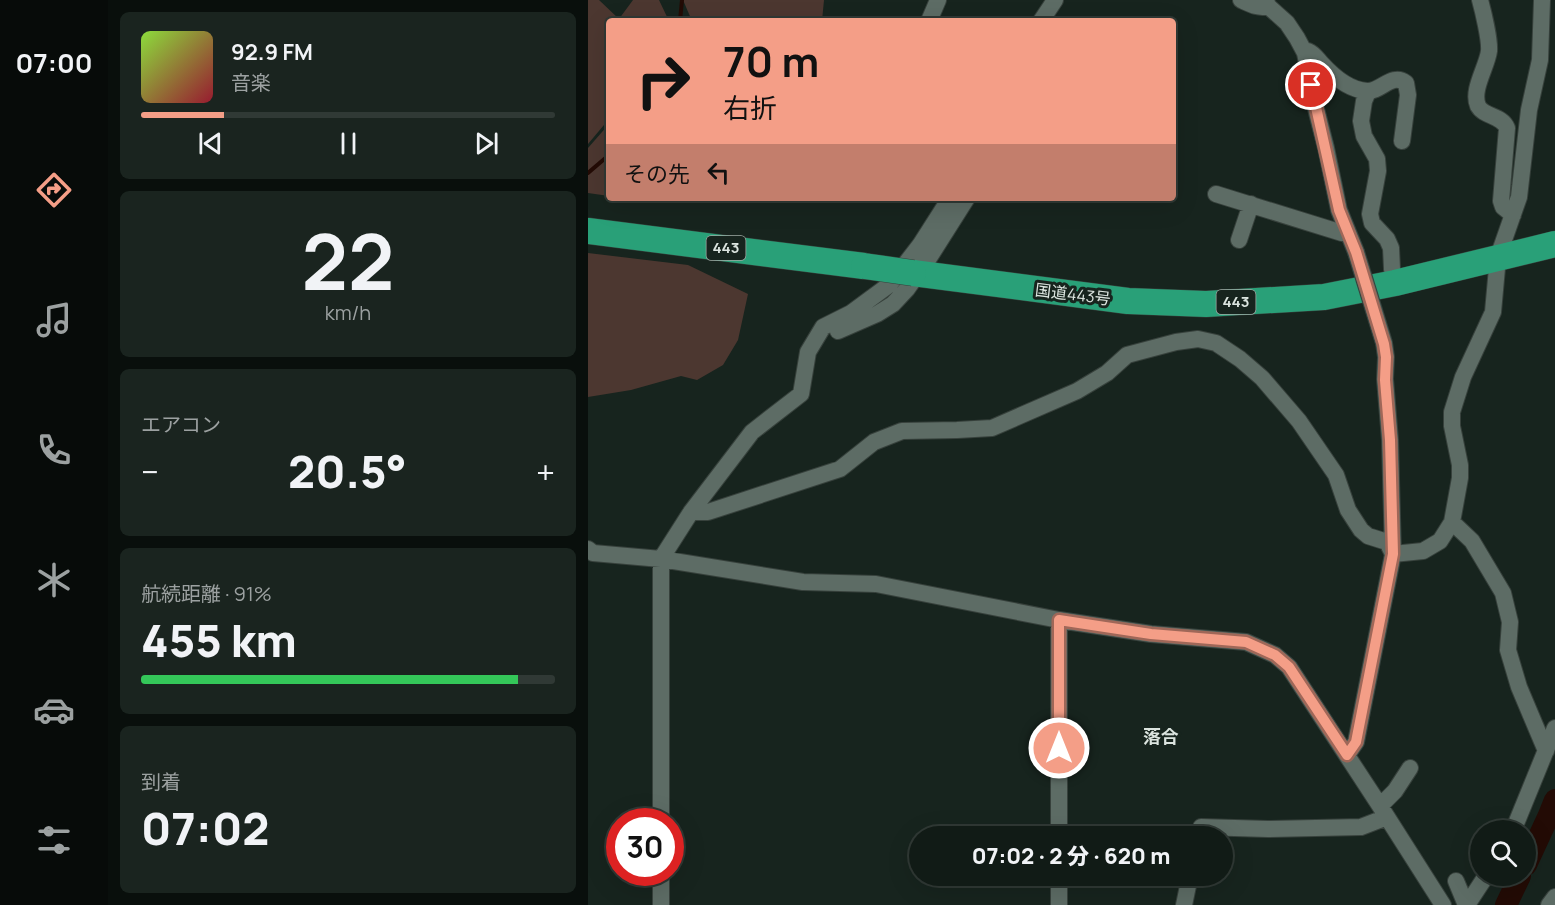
<!DOCTYPE html>
<html lang="ja">
<head>
<meta charset="utf-8">
<style>
  :root { --surface:#111b16; --page:#1a241f; --text:#f1f3f6; --muted:#9ca1a1; --line:#303935; --accent:#f49e87 }
  body { margin:0; font-family:Manrope,"Noto Sans JP",sans-serif; background:var(--page); color:var(--text); height:100vh; display:flex; flex-direction:column; font-size:22px; white-space:nowrap }
  * { box-sizing:border-box; margin:0 }
  p { font-size:20px; color:var(--muted) }
  .icon { flex:none; width:33px; height:33px; fill:none; stroke:currentColor; stroke-width:2; stroke-linecap:round; stroke-linejoin:round }
  .map { position:relative; flex:1; overflow:hidden }
  .sheet { display:flex; flex-direction:column; gap:12px; padding:12px; background:#090f0c; width:480px }
  .sheet>* { flex:none }
  .guide { position:absolute; left:18px; top:18px; width:570px; height:183px; border-radius:6px; box-shadow:0 6px 24px #0002,0 0 0 2px var(--line); background:#f49e87; color:#111; overflow:hidden }
  .fabs { position:absolute; left:882px; top:820px; display:grid; gap:12px }
  .fabs a { display:grid; place-items:center; width:66px; height:66px; border-radius:50%; background:var(--surface); box-shadow:0 6px 24px #0002,0 0 0 2px var(--line); font-size:30px }
  .speed { position:absolute; left:18px; top:808px; display:flex; gap:12px; font-size:30px; font-weight:700; text-align:center }
  .speed>* { display:grid; place-content:center; width:78px; height:78px; border-radius:50%; background:var(--surface); box-shadow:0 6px 24px #0002,0 0 0 2px var(--line); line-height:1 }
  .speed .limit { border:9px solid #d22; background:#fff; color:#111 }
  .pin { position:absolute; display:grid; place-items:center; width:51px; height:51px; color:#fff; margin:-26px; border:3px solid #fff; border-radius:50%; box-shadow:0 2px 6px #0007 }
  .me { position:absolute; width:66px; margin:-33px; rotate:0deg; stroke-linejoin:round; filter:drop-shadow(0 0 4px #0008) }
  .turn { display:flex; align-items:center; gap:21px; height:126px; padding:0 18px; font-size:27px }
  .turn .icon { width:78px; height:78px; stroke-width:2.5 }
  .turn b { display:block; font-size:42px; line-height:51px }
  .then { display:flex; align-items:center; height:57px; padding:0 18px; background:#0003; gap:12px; font-size:22px }
  .big { font-size:45px; font-weight:800; line-height:1.1 }
  .sheet .widget { flex:1; display:flex; flex-direction:column; justify-content:center; gap:9px; min-width:0; padding:0 21px; border-radius:9px; background:var(--page) }
  .sheet .dial { align-items:center; gap:0 }
  .dial b { font-size:78px; line-height:1 }
  .song { display:flex; align-items:center; gap:18px }
  .cover { width:72px; height:72px; border-radius:9px; background:linear-gradient(135deg,hsl(90 70% 55%),hsl(350 70% 35%)) }
  .played { height:6px; border-radius:3px; background:linear-gradient(90deg,var(--accent) 20%,var(--line) 20%) }
  .keys { display:flex; justify-content:space-around; direction:ltr }
  .heat { display:flex; justify-content:space-between; align-items:center; font-size:33px; direction:ltr }
  .charge { height:9px; border-radius:4px; background:linear-gradient(90deg,#34c759 91%,var(--line) 0) }
  .trip { position:absolute; left:321px; top:826px; width:324px; height:60px; border-radius:30px; background:var(--surface); box-shadow:0 6px 24px #0002,0 0 0 2px var(--line); font-weight:800; line-height:60px; text-align:center }
  main { display:flex; flex:1; min-height:0 }
  .dock { display:flex; flex-direction:column; width:108px; justify-content:space-around; align-items:center; background:#070b09; color:var(--muted) }
  .dock .icon { width:42px; height:42px }
  .dock .on { color:var(--accent) }
  .dock b { font-size:27px; color:var(--text) }
  .map>svg:first-child { display:block }
  .green { fill:#4c3730 }
  .lines { fill:none; stroke-linecap:round; stroke-linejoin:round }
  .stream { stroke:#230b05; stroke-width:4 }
  .river { stroke:#230b05; stroke-width:22 }
  .minor-casing { stroke:#37413c; stroke-width:18 }
  .highway-casing { stroke:#37413c; stroke-width:27 }
  .minor { stroke:#5d6c65; stroke-width:16 }
  .highway { stroke:#29a078; stroke-width:26 }
  .minor-bridge-casing { stroke:#37413c; stroke-width:18; stroke-linecap:butt }
  .highway-bridge-casing { stroke:#37413c; stroke-width:27; stroke-linecap:butt }
  .minor-bridge { stroke:#5d6c65; stroke-width:16 }
  .highway-bridge { stroke:#29a078; stroke-width:26 }
  .route-casing { stroke:#9f6758; stroke-width:15 }
  .route { stroke:#f49e87; stroke-width:10 }
  .labels { text-anchor:middle; stroke-width:6; stroke-linejoin:round; paint-order:stroke }
  .shield { fill:#17241e; stroke:#a0aaa5; stroke-width:1.5 }
  .shield-label { font-size:15px; font-weight:bold; fill:#dbe4df }
  .street-label { font-size:16px; fill:#dbe4df; stroke:#17241e }
  .neighbourhood-label { font-size:18px; font-weight:bold; fill:#dbe4df; stroke:#17241e }
</style>
</head>
<body>
<main>
<nav class="dock">
<b>07:00</b>
<svg class="icon on" aria-label="directions" viewBox="0 0 24 24"><path d="M12 3l9 9-9 9-9-9zM9 14v-3h6M13 9l2 2-2 2"/></svg>
<svg class="icon" aria-label="music" viewBox="0 0 24 24"><path d="M9 18V5l10-2v13"/><circle cx="6" cy="18" r="3"/><circle cx="16" cy="16" r="3"/></svg>
<svg class="icon" aria-label="phone" viewBox="0 0 24 24"><path d="M5 4h4l2 5-3 2q2 4 5 5l2-3 5 2v4C11 20 4 13 5 4z"/></svg>
<svg class="icon" aria-label="climate" viewBox="0 0 24 24"><path d="M12 3v18M4 7l16 10M4 17L20 7"/></svg>
<svg class="icon" aria-label="car" viewBox="0 0 24 24"><path d="M5 17H2v-5l4-1 3-4h7l3 4 3 1v5h-3M9 17h6M6 11h13"/><circle cx="7" cy="17" r="2"/><circle cx="17" cy="17" r="2"/></svg>
<svg class="icon" aria-label="filters" viewBox="0 0 24 24"><path d="M4 7h16M4 17h16"/><circle cx="9" cy="7" r="2"/><circle cx="15" cy="17" r="2"/></svg>
</nav>
<section class="sheet">
<div class="widget">
<div class="song"><i class="cover"></i><div><b>92.9 FM</b><p>音楽</p></div></div>
<div class="played"></div>
<div class="keys"><svg class="icon" aria-label="previous" viewBox="0 0 24 24"><path d="M18 5L8 12l10 7zM5 5v14"/></svg><svg class="icon" aria-label="pause" viewBox="0 0 24 24"><path d="M8 5v14M16 5v14"/></svg><svg class="icon" aria-label="next" viewBox="0 0 24 24"><path d="M6 5l10 7-10 7zM19 5v14"/></svg></div>
</div>
<div class="widget dial"><b>22</b><p>km/h</p></div>
<div class="widget"><p>エアコン</p>
<div class="heat"><a>−</a><b class="big">20.5°</b><a>+</a></div>
</div>
<div class="widget"><p>航続距離 · 91%</p><b class="big">455 km</b><div class="charge"></div></div>
<div class="widget"><p>到着</p><b class="big">07:02</b></div>
</section>
<div class="map">
<svg width="967" height="905" viewBox="0 0 967 905">
  <rect width="100%" height="100%" fill="#17241e"/>
  <path class="green" d="M0 0H11L31 19 45 0H71L81 21H21V119L0 144Z
    M95 0H236L234 21H104Z
    M21 124V196L0 193V148Z
    M0 253 100 265 160 294 150 340 135 365 109 380 93 376 43 390 0 397Z"/>
  <g class="lines">
    <path class="stream" d="M92 21 94 0
      M0 173 21 155
      M961 815H967"/>
    <path class="river" d="M938 865 961 815 967 800
      M918 905 932 876"/>
    <g class="minor-casing">
      <path id="minor" d="M653 0C662 4 671 9 680 6
        M678 0 680 6 699 23 709 38 717 53 726 101 738 148 751 210 768 252
        M892 0C895 11 902 40 901 51 899 67 883 90 890 106 896 117 914 115 919 128L913 201 915 207 925 215
        M341 21 350 0
        M453 21 467 0
        M717 53 720 51C727 54 729 59 734 64 745 76 762 90 779 91 793 92 804 72 818 83L820 95 814 141
        M780 92 776 101 773 121 776 136 789 159 790 171 782 214 784 223 799 239 803 248 804 269 807 283
        M628 194 754 233H760
        M651 240 663 204
        M250 331 289 314 305 304 319 289 341 258 379 198
        M103 512H120L252 469 286 442 314 431 369 430 404 428 489 391 519 373 539 355 588 342 610 339 628 343 652 359 674 378 711 421 748 475 760 510 773 530 780 536 799 542 805 554
        M864 522 884 541 915 593 922 622 920 650 931 687 958 751
        M0 549 5 553 73 559 215 582 288 584 471 620 563 634 658 642 687 655 701 667 792 806 855 905
        M805 554 835 551 852 541 864 522 872 478V465L864 426V412L875 377 905 312 910 257 931 197 941 110 952 60 954 0
        M471 620V837
        M759 755 768 742 805 554 802 440 797 379 798 357 796 343
        M792 806 807 791 822 768
        M73 822V559L103 512 164 432 213 394 220 352 235 327 263 313 301 285 332 245 362 198
        M925 831 967 728
        M611 837 613 827 680 829 773 827 799 817
        M471 876V905
        M868 881 878 905
        M73 905V873
        M596 905 602 876
        M879 905 898 876
        M961 905 967 897"/>
    </g>
    <g class="highway-casing">
      <path id="highway" d="M0 231 276 266
        M325 273 540 301 618 304 736 297 807 283 967 244"/>
    </g>
    <use href="#minor" class="minor"/>
    <use href="#highway" class="highway"/>
    <g class="minor-bridge-casing">
      <path id="minor-bridge" d="M768 252 796 343"/>
    </g>
    <g class="highway-bridge-casing">
      <path id="highway-bridge" d="M276 266 325 273"/>
    </g>
    <use href="#minor-bridge" class="minor-bridge"/>
    <use href="#highway-bridge" class="highway-bridge"/>
  </g>
  <g class="lines">
    <g class="route-casing">
      <path id="route" d="M471 748V620L563 634 658 642 687 655 701 667 759 755 768 742 805 554 802 440 797 380 798 357 796 344 768 252 751 210 723 85"/>
    </g>
    <use href="#route" class="route"/>
  </g>
  <g class="labels">
    <g class="shield">
      <rect x="118.5" y="236" width="39" height="24" rx="4.5"/>
      <rect x="628.5" y="290" width="39" height="24" rx="4.5"/>
    </g>
    <g class="shield-label">
      <text x="138" y="253">443</text>
      <text x="648" y="307">443</text>
    </g>
    <g class="street-label">
      <text transform="translate(485 294) rotate(7)" y="6">国道443号</text>
    </g>
    <g class="neighbourhood-label">
      <text x="573" y="743">落合</text>
    </g>
  </g>
</svg>
<div class="fabs">
<a><svg class="icon" aria-label="search" viewBox="0 0 24 24"><circle cx="10" cy="10" r="6"/><path d="M15 15l6 6"/></svg></a>
</div>
<div class="speed"><div class="limit">30</div></div>
<div class="pin" style="left:723px;top:85px;background:#d93025"><svg class="icon" aria-label="arrive" viewBox="0 0 24 24"><path d="M6 21V4h12l-3 4 3 4H6"/></svg></div>
<svg class="me" style="left:471px;top:748px" viewBox="-20 -20 40 40"><circle r="17" fill="#f49e87" stroke="#fff" stroke-width="3"/><path d="M0-11L8 9 0 5-8 9z" fill="#fff"/></svg>
<div class="trip">07:02 · 2 分 · 620 m</div>
<div class="guide">
<div class="turn"><svg class="icon" aria-label="right" viewBox="0 0 24 24"><path d="M7 20v-9h11M14 6l5 5-5 5"/></svg><div><b>70 m</b>右折</div></div>
<div class="then">その先<svg class="icon" aria-label="left" viewBox="0 0 24 24"><path d="M17 20v-9H6M10 6l-5 5 5 5"/></svg></div>
</div>
</div>
</main>
</body>
</html>
